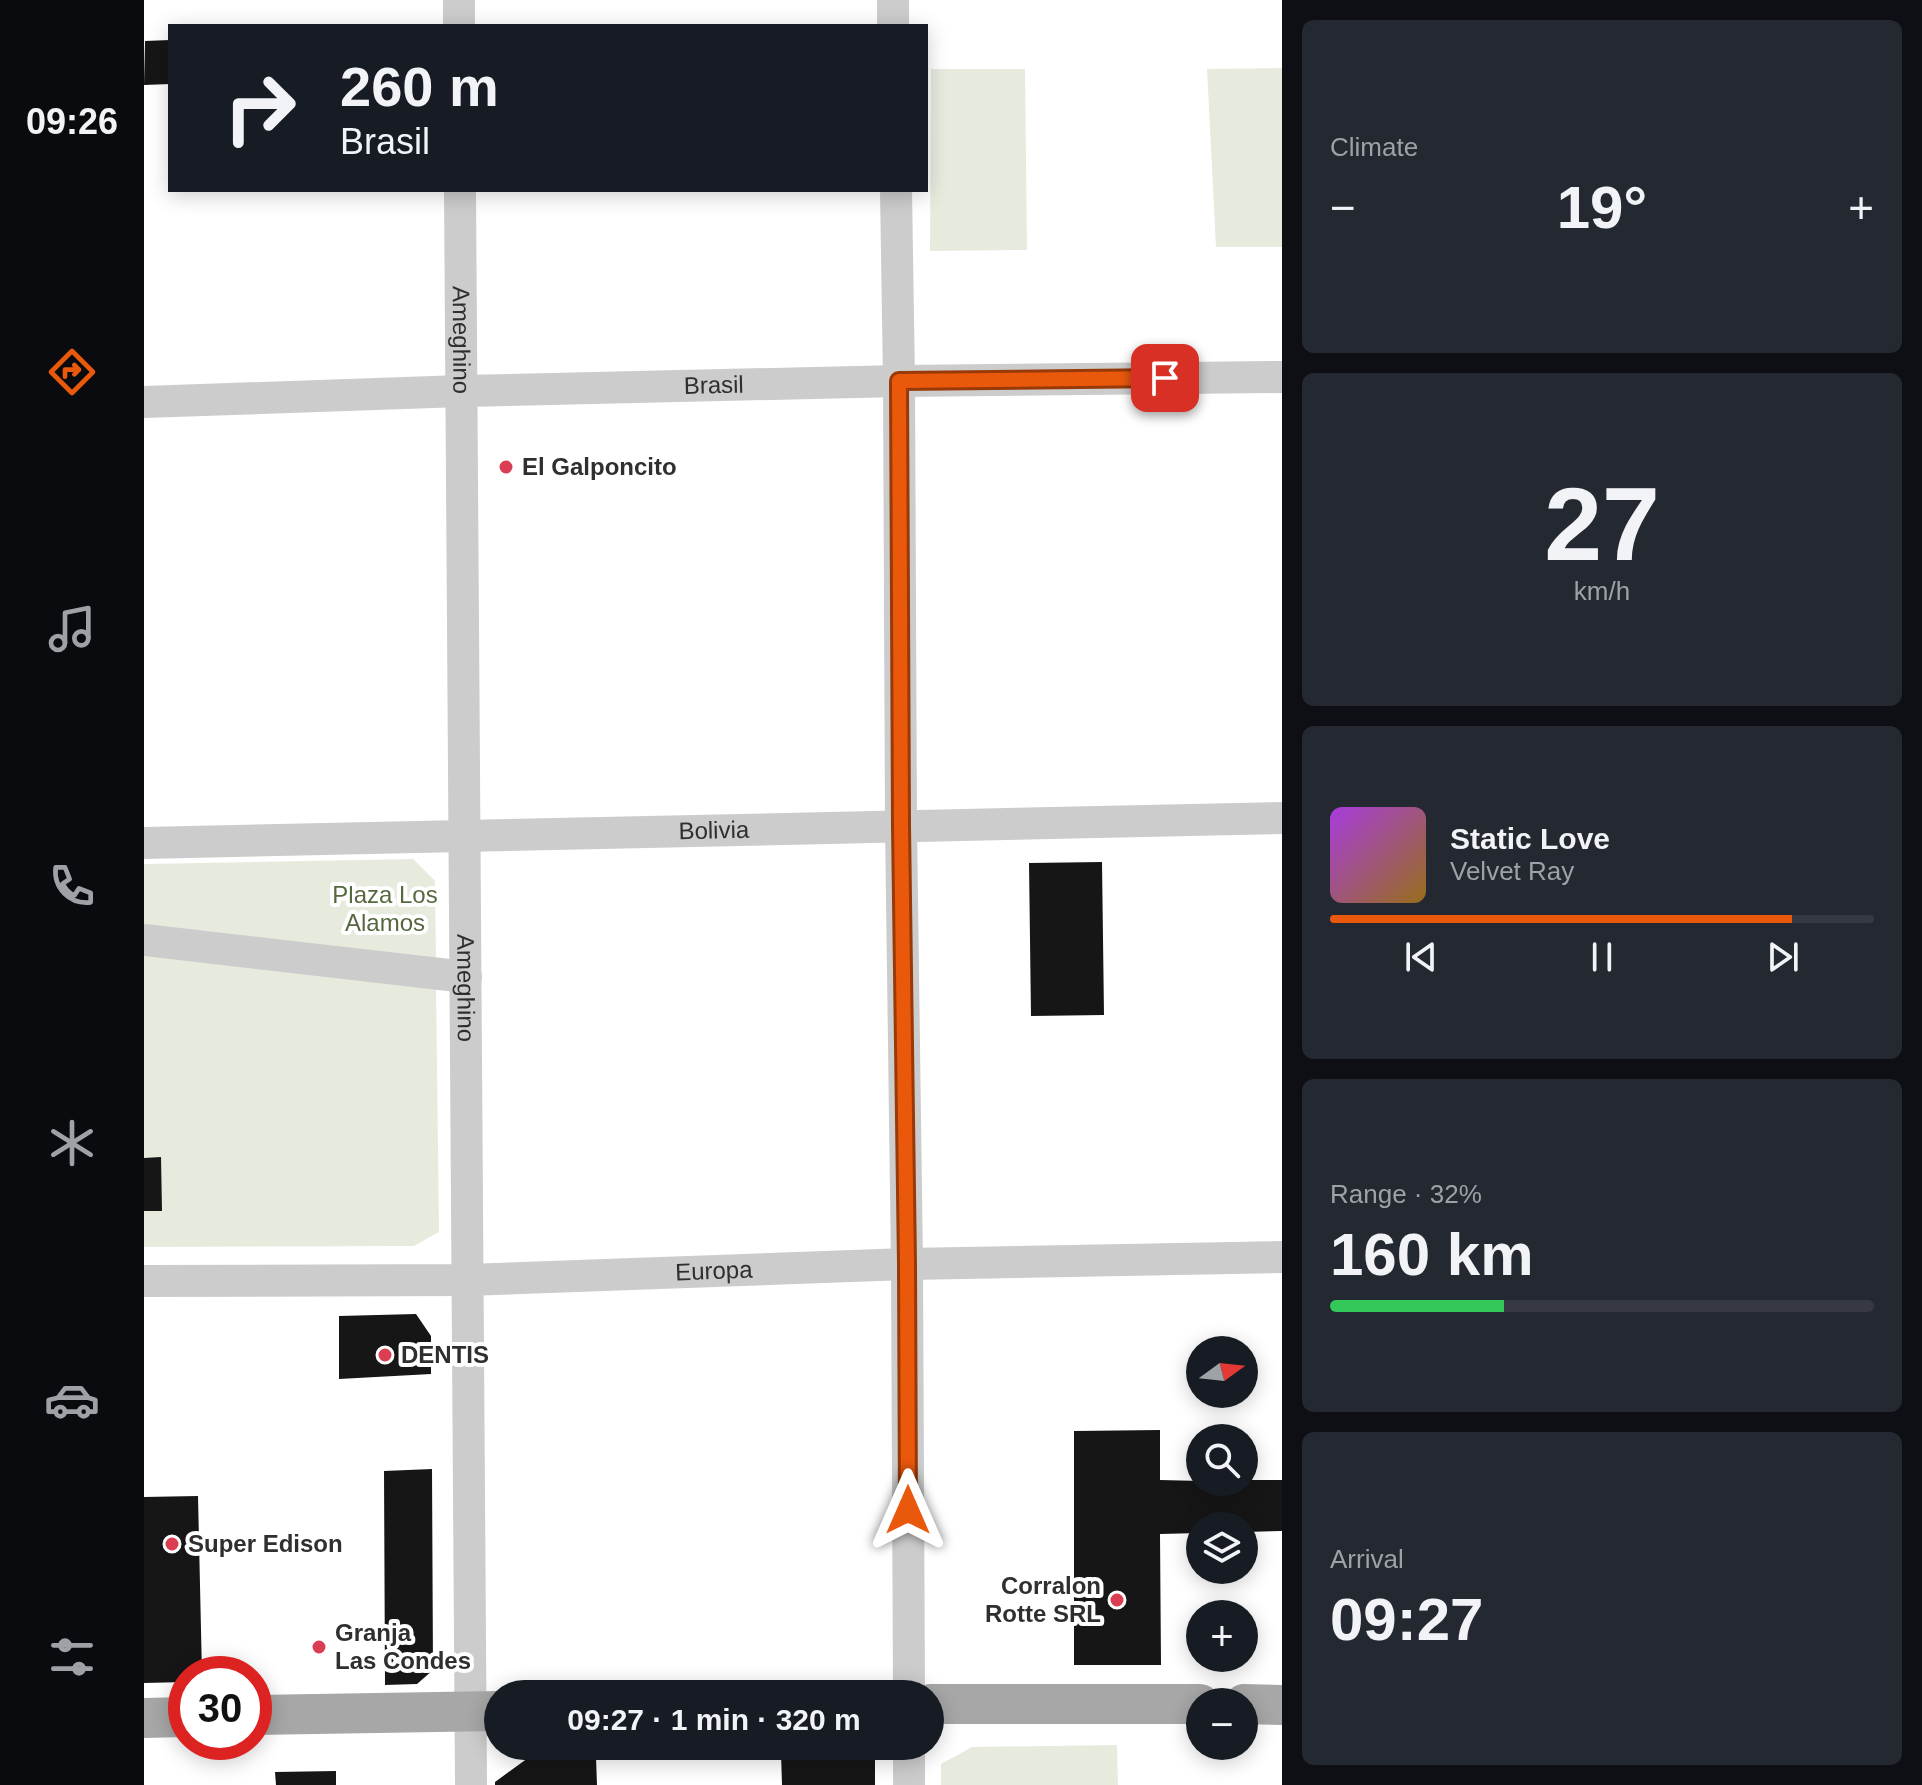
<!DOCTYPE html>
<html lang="en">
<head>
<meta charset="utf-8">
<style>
  :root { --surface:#171b24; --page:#242831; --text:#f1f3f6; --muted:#9ea1a6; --line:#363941; --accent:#ea580c }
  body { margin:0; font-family:Helvetica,sans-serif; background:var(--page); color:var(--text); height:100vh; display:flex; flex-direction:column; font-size:30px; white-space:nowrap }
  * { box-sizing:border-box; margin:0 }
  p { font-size:26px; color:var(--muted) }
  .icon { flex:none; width:44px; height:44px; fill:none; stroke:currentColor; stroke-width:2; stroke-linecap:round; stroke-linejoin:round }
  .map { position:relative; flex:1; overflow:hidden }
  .drawer { display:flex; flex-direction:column; gap:20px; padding:20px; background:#0d0f14; width:640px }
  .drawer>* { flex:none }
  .top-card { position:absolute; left:24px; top:24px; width:760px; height:168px; border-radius:0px; box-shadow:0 4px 20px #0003; background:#171b24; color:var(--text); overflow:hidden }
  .needle { width:52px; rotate:75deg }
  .fabs { position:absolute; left:1042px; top:1336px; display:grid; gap:16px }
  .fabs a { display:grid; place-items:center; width:72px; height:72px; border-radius:50%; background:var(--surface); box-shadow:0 4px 20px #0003; font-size:40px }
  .speed { position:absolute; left:24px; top:1656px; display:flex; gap:16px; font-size:40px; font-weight:700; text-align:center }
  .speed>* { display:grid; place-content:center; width:104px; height:104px; border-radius:50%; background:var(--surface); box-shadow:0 4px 20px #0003; line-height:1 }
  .speed .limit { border:12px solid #d22; background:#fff; color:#111 }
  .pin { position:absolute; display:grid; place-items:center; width:68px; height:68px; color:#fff; margin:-34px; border-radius:16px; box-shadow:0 4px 12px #0006 }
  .me { position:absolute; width:88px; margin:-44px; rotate:0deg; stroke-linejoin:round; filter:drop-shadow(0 0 6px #0008) }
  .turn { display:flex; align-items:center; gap:28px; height:168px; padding:0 40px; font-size:36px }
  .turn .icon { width:104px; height:104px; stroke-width:2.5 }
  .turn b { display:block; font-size:56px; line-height:68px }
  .big { font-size:60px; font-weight:600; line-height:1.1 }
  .drawer .card { flex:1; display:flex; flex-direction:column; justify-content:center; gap:12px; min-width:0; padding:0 28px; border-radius:12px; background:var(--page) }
  .drawer .dial { align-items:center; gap:0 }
  .dial b { font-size:104px; line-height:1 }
  .song { display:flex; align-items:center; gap:24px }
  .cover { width:96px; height:96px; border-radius:12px; background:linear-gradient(135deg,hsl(280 70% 55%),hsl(40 70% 35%)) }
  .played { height:8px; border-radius:4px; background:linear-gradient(90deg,var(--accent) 85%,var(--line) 85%) }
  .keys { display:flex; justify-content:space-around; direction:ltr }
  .heat { display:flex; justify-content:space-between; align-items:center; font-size:44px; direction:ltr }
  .charge { height:12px; border-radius:6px; background:linear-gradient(90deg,#34c759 32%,var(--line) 0) }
  .trip { position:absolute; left:340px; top:1680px; width:460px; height:80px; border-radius:40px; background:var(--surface); box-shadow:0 4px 20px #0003; font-weight:600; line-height:80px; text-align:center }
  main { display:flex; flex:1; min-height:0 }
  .tabs { display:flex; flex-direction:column; width:144px; justify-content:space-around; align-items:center; background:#090b0e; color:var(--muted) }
  .tabs .icon { width:56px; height:56px }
  .tabs .current { color:var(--accent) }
  .tabs b { font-size:36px; color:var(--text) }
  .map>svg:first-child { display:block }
  .green { fill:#e6ebde }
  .building { fill:#161616 }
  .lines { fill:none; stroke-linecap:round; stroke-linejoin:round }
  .minor { stroke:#ccc; stroke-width:32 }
  .major { stroke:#a7a7a7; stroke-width:40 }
  .route-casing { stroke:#983908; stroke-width:20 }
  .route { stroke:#ea580c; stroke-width:14 }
  .poi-dot { fill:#da3e52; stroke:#fff; stroke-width:3 }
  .labels { text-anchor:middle; stroke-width:8; stroke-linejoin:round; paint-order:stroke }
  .street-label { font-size:24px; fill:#2f2f2f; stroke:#fff }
  .poi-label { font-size:24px; font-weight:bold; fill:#2f2f2f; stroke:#fff; text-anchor:start }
  .park-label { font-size:24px; fill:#55683f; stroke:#fff }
</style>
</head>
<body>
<main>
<nav class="tabs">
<b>09:26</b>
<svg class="icon current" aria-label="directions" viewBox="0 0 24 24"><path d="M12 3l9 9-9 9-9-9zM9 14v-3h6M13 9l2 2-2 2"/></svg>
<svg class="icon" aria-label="music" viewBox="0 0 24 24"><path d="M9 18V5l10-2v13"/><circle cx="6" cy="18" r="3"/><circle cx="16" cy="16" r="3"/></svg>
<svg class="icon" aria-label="phone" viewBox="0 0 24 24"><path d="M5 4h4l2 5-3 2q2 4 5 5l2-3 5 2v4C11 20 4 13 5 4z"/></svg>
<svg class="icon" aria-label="climate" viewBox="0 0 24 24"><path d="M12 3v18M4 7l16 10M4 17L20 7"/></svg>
<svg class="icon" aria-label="car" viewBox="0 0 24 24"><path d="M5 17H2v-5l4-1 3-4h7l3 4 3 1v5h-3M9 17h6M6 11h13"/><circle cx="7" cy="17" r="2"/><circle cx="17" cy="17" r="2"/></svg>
<svg class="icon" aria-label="filters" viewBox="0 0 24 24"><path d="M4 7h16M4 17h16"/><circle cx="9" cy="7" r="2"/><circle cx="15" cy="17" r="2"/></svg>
</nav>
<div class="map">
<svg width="1138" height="1785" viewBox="0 0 1138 1785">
  <rect width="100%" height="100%" fill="#fff"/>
  <path class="green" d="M1138 68V247H1072L1063 69Z
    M787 69H881L883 250 786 251Z
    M269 859 291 881 292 965 0 929V864Z
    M0 954 292 982 295 1232 270 1246 0 1247Z
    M973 1745 974 1785H797V1764L828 1747Z"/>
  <path class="building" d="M26 40V84L0 85 1 41Z
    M958 862 960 1015 887 1016 885 863Z
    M17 1157 18 1211H0V1158Z
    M272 1314 287 1336V1374L195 1379V1316Z
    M1016 1430V1480L1100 1482V1480H1138V1531L1100 1532V1526H1056V1533L1016 1534 1017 1665H930V1431Z
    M288 1469 289 1670 273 1684 241 1685 240 1471Z
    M54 1496 58 1674H42V1682L0 1683V1497Z
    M717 1751 731 1758V1785H638L637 1753Z
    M452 1757 453 1785H351V1782L384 1758Z
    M192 1771V1785H132L131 1772Z"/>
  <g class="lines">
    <g class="minor">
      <path d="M315 0V26"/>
      <path d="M749 0V26"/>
      <path id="s1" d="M316 190 327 1785"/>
      <path d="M752 190 755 381 757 826 763 1264 765 1694"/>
      <path id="s2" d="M0 402 318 391 755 381 1138 377"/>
      <path id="s3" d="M0 843 1138 818"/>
      <path d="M0 940 322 977"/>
      <path id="s4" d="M0 1281 323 1280 763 1264 1138 1257"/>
      <path d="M765 1746V1785"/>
    </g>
    <path class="major" d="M786 1704H1056
      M1100 1704 1138 1705
      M110 1715 354 1711
      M0 1718 42 1717"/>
  </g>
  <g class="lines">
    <g class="route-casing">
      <path id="route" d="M764 1510 763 1264 757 826 755 381 1021 378"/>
    </g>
    <use href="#route" class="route"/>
  </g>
  <g class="poi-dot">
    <circle cx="362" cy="467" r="8"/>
    <circle cx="241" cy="1355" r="8"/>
    <circle cx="28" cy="1544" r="8"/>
    <circle cx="973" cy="1600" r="8"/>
    <circle cx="175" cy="1647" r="8"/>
  </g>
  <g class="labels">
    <g class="street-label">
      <text dy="8" stroke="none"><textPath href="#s1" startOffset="150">Ameghino</textPath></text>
      <text dy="8" stroke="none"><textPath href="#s2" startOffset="570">Brasil</textPath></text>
      <text dy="8" stroke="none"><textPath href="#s3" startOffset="570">Bolivia</textPath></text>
      <text dy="8" stroke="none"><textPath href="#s1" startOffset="798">Ameghino</textPath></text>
      <text dy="8" stroke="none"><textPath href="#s4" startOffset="570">Europa</textPath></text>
    </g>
    <g class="poi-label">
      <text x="378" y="475">El Galponcito</text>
      <text x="257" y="1363">DENTIS</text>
      <text x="44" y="1552">Super Edison</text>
      <text x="957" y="1594" text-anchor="end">Corralon<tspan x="957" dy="28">Rotte SRL</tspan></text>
      <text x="191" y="1641">Granja<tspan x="191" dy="28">Las Condes</tspan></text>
    </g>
    <g class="park-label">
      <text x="241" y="903">Plaza Los<tspan x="241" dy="28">Alamos</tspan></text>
    </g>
  </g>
</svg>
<div class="fabs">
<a><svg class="needle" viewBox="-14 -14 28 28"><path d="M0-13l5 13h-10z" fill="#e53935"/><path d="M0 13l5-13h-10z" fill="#9ea1a6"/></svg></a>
<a><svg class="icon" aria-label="search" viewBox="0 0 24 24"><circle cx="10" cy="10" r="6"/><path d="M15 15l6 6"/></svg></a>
<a><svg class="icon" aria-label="layers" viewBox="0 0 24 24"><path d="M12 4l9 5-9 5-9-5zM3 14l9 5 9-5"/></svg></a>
<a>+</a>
<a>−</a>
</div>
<div class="speed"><div class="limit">30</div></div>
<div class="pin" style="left:1021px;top:378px;background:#d93025"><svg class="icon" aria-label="arrive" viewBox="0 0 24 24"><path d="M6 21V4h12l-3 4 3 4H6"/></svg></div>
<svg class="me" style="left:764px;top:1510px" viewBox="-20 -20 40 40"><path d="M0-17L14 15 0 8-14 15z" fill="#ea580c" stroke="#fff" stroke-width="4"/></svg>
<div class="trip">09:27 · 1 min · 320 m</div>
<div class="top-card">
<div class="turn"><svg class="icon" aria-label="right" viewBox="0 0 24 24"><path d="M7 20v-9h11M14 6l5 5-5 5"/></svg><div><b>260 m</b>Brasil</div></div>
</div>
</div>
<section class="drawer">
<div class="card"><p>Climate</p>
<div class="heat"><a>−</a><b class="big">19°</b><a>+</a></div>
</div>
<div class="card dial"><b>27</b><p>km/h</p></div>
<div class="card">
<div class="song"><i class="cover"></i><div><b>Static Love</b><p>Velvet Ray</p></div></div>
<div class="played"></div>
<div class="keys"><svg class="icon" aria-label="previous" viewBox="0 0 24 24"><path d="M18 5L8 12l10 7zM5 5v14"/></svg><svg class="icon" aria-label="pause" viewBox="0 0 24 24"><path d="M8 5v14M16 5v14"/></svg><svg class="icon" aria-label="next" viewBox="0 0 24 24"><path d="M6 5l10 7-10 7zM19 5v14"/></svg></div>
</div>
<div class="card"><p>Range · 32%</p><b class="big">160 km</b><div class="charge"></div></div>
<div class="card"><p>Arrival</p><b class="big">09:27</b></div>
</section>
</main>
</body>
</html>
